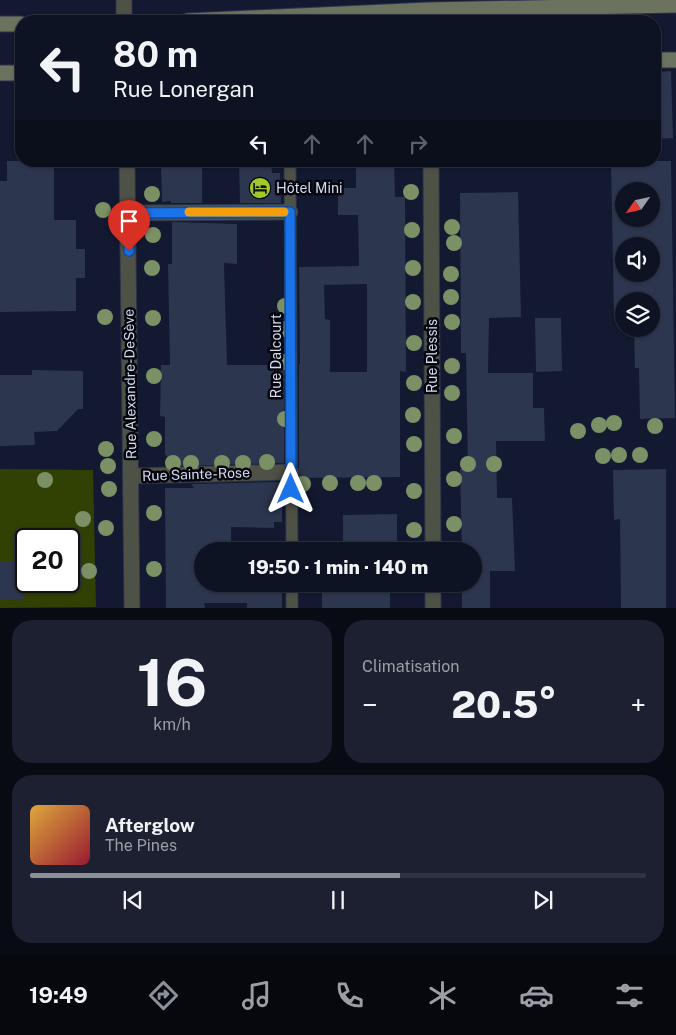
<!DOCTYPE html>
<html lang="fr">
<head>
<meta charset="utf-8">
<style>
  :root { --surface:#0e1324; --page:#1c2031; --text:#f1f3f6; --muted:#9b9ea6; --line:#2e3241; --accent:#8c9099 }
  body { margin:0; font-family:"Public Sans",sans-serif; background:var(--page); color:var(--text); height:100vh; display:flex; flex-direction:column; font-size:19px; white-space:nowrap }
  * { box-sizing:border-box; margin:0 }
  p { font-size:16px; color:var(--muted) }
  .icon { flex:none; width:28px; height:28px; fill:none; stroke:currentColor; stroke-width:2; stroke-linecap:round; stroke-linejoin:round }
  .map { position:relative; height:608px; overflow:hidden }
  .details { display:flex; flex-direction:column; gap:12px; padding:12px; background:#080a14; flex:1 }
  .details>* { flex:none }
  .top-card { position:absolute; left:15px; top:15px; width:646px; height:152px; border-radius:20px; box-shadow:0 1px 4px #0004,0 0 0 1px var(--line); background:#0e1324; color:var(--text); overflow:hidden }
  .needle { width:32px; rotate:236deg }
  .fabs { position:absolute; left:615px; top:182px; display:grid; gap:10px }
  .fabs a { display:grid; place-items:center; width:45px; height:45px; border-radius:50%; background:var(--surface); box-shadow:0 1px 4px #0004,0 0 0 1px var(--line); font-size:25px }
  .speed { position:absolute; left:15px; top:528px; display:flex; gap:10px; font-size:25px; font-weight:700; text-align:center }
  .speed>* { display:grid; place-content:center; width:65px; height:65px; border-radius:50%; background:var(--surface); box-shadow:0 1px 4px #0004,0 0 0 1px var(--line); line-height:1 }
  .speed .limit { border:2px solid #111; border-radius:8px; background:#fff; color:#111 }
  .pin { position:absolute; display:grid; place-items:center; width:42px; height:42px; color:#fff; margin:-51px -21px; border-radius:50% 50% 50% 0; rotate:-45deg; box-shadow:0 0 5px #0007 }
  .pin .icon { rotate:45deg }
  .me { position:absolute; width:55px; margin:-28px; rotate:0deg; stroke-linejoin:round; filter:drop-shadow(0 0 4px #0008) }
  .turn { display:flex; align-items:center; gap:18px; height:105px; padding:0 15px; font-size:22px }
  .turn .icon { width:65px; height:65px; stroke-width:2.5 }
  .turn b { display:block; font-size:35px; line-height:42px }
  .lanes { display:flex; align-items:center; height:48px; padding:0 15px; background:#0003; justify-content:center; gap:25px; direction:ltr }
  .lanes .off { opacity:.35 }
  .big { font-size:38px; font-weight:800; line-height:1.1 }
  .details .card { flex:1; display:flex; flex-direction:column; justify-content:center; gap:8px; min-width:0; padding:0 18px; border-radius:20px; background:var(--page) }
  .details .dial { align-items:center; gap:0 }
  .dial b { font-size:65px; line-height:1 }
  .song { display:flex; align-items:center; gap:15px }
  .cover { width:60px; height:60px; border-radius:8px; background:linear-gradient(135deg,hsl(40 70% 55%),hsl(350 70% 35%)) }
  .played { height:5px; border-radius:2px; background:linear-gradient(90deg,var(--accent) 60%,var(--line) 60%) }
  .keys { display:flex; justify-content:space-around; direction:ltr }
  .heat { display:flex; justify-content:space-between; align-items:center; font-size:28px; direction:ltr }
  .details .tiles { flex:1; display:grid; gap:12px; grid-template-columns:1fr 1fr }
  .card:last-child { grid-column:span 2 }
  .trip { position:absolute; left:194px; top:542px; width:288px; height:50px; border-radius:25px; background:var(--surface); box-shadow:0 1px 4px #0004,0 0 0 1px var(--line); font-weight:800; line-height:50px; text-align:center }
  .tabs { display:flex; height:80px; justify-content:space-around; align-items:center; background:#06080e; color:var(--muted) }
  .tabs .icon { width:35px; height:35px }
  .tabs .on { color:var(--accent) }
  .tabs b { font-size:22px; color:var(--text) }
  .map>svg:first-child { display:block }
  .green { fill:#314003; fill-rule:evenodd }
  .building { fill:#2d364f; fill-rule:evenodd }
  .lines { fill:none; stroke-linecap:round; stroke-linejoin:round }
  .lane-casing { stroke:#2d344a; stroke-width:13 }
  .street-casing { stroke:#2d344a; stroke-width:17 }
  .secondary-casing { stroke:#2d344a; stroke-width:17 }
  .lane { stroke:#4e5246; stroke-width:11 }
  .street { stroke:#4e5246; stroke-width:15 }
  .secondary { stroke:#6b725e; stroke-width:15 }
  .tree { fill:#7c9066 }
  .route-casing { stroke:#114b97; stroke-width:12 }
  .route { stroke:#1a73e8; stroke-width:9 }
  .slow { stroke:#f59e0b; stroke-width:9 }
  .labels { text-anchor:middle; stroke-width:5; stroke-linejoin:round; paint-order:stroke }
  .poi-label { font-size:14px; fill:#d6dcec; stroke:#04050e; text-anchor:start }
  .street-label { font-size:14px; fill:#d6dcec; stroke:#04050e }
</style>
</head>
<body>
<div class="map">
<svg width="676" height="608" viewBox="0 0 676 608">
  <rect width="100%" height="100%" fill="#121930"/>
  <path class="green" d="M0 469 93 470 96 607 0 608ZM26 539H69V581H26Z"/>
  <path class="building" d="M671 71 673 138 655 139V72Z
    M7 161H54V220H76V249H85V278H76V311L0 312V181H7Z
    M161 161H202V203H171V201L162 202Z
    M239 161H271L272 173H280L281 203H240Z
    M356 161H394L395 197H405L406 372 400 371V477L299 478V364H300L299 267 359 266 358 215H338V188H356ZM367 284V372H330V320L325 319 324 285Z
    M611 161H671L675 418 640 419 639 368H635L634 329H651V301H624V317H614ZM624 191H651V219H624ZM624 246H651V274H624Z
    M518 192 521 317 489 318 488 373H533V408H544L545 441H496L497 498H512L515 571H490V608H462V584H472V551H462L460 469H468L466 353H461L460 193Z
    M172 222 237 224V264L224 263 227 365H284V463L175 466 165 454V417L160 416 161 365H170L168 264H172Z
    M535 318H561L562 371 536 372Z
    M32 370 83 371V409H78L57 431 34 432 35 445 0 446V375H32Z
    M666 469V608H621L620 519 614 520 613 470Z
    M282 482V522H274V528L231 527V551H202V584H282V608H247V603H204L205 608H166L165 488H194L191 484Z
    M397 514V551H343V515Z
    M0 562H24V599H0Z
    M322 584H390V608H322Z"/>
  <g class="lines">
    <g class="lane-casing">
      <path id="lane" d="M290 161 292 551
        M292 584V608"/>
    </g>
    <g class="street-casing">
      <path id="street" d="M124 0V21
        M127 161 132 608
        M431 161 433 551
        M128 213 290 212
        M131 476 291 472
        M433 584V608"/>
    </g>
    <g class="secondary-casing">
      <path id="secondary" d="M187 21 428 10 676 5
        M0 24H21
        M655 60H676
        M0 73H21"/>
    </g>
    <use href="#lane" class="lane"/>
    <use href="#street" class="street"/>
    <use href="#secondary" class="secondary"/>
  </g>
  <g class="tree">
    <circle cx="411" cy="192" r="8"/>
    <circle cx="152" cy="194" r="8"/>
    <circle cx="103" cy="210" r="8"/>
    <circle cx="452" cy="227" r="8"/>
    <circle cx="412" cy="230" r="8"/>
    <circle cx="153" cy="235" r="8"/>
    <circle cx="454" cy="243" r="8"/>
    <circle cx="152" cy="268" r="8"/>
    <circle cx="413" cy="268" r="8"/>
    <circle cx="451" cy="274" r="8"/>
    <circle cx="451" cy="297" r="8"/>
    <circle cx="413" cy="302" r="8"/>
    <circle cx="285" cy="306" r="8"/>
    <circle cx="105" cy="317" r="8"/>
    <circle cx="153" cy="318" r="8"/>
    <circle cx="452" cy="322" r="8"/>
    <circle cx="285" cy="329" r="8"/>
    <circle cx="414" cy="343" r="8"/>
    <circle cx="285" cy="362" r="8"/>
    <circle cx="452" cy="366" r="8"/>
    <circle cx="154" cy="376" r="8"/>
    <circle cx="414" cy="383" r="8"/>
    <circle cx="452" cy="393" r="8"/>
    <circle cx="413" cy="415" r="8"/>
    <circle cx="285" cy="419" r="8"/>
    <circle cx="614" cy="423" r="8"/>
    <circle cx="599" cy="425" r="8"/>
    <circle cx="655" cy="426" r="8"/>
    <circle cx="578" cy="431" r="8"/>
    <circle cx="454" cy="436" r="8"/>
    <circle cx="154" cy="439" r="8"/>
    <circle cx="414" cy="444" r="8"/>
    <circle cx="106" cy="449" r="8"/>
    <circle cx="619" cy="455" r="8"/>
    <circle cx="640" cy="455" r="8"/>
    <circle cx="603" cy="456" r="8"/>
    <circle cx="267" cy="462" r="8"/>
    <circle cx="173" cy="463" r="8"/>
    <circle cx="191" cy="463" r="8"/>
    <circle cx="222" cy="463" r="8"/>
    <circle cx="243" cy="463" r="8"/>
    <circle cx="468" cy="464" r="8"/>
    <circle cx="494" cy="464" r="8"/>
    <circle cx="108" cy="466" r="8"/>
    <circle cx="454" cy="479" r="8"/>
    <circle cx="45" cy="480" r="8"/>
    <circle cx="330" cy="483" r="8"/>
    <circle cx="358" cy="483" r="8"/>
    <circle cx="374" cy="483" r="8"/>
    <circle cx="303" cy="484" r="8"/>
    <circle cx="109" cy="489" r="8"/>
    <circle cx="414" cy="491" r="8"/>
    <circle cx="154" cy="513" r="8"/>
    <circle cx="83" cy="519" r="8"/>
    <circle cx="454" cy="524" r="8"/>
    <circle cx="106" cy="528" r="8"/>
    <circle cx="414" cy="530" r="8"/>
    <circle cx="154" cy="569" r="8"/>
    <circle cx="89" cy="571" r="8"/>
  </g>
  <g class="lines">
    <g class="route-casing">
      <path id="route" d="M129 251 128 213 290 212 291 489"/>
    </g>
    <use href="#route" class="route"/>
    <path class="slow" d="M189 212H284"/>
  </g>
  <defs>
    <g id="hotel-disc" transform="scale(1.125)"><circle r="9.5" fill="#a1c92a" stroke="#04050e"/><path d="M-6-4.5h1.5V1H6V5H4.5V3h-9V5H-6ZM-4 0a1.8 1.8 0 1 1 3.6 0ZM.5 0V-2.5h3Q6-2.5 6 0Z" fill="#111"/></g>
  </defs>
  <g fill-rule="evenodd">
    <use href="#hotel-disc" x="260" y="188"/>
  </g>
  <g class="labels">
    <g class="poi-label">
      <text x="276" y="193">Hôtel Mini</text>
    </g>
    <g class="street-label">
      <text transform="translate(276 356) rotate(-90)" y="5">Rue Dalcourt</text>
      <text transform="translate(432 356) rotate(-90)" y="5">Rue Plessis</text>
      <text transform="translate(130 384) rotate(-91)" y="5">Rue Alexandre-DeSève</text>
      <text transform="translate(196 474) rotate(-2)" y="5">Rue Sainte-Rose</text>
    </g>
  </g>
</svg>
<div class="fabs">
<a><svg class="needle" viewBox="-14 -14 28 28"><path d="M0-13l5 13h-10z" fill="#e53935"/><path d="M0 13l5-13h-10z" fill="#9b9ea6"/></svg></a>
<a><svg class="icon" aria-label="sound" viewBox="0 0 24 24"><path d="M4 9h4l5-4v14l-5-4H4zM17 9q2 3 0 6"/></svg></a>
<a><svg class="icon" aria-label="layers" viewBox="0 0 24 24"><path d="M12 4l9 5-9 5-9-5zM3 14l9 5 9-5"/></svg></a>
</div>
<div class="speed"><div class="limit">20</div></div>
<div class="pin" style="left:129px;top:251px;background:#d93025"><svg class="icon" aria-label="arrive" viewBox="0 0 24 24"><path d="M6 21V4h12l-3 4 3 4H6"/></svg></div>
<svg class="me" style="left:291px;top:489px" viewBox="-20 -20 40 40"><path d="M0-17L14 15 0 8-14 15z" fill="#1a73e8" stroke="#fff" stroke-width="4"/></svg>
<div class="trip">19:50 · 1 min · 140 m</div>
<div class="top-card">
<div class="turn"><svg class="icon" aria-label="left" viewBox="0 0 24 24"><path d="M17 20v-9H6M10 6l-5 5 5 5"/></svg><div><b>80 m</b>Rue Lonergan</div></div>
<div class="lanes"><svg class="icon" aria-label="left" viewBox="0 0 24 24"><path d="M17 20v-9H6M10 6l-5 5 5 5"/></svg><svg class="icon off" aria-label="ahead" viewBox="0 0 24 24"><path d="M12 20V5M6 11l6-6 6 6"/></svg><svg class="icon off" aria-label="ahead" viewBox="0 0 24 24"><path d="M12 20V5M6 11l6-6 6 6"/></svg><svg class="icon off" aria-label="right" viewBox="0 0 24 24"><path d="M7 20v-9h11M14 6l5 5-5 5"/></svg></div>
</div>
</div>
<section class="details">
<div class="tiles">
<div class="card dial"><b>16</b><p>km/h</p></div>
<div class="card"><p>Climatisation</p>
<div class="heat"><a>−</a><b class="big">20.5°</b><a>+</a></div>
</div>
<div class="card">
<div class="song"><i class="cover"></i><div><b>Afterglow</b><p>The Pines</p></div></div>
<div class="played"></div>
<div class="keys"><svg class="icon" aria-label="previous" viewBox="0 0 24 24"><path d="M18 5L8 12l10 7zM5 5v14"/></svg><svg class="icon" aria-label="pause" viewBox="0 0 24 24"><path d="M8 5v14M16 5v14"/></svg><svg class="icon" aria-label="next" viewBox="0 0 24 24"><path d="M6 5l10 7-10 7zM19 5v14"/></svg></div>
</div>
</div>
</section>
<nav class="tabs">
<b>19:49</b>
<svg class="icon on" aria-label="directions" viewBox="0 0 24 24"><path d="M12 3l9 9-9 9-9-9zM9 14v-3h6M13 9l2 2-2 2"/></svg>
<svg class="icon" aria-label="music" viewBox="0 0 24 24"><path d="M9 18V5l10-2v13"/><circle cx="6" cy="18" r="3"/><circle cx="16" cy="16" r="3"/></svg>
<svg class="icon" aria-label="phone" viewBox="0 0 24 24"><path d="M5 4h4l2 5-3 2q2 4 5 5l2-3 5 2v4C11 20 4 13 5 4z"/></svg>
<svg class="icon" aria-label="climate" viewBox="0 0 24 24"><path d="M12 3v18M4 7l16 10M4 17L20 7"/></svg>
<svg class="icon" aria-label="car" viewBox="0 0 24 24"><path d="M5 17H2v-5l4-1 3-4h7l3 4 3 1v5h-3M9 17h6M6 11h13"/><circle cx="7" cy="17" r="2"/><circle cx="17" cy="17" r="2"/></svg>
<svg class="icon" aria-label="filters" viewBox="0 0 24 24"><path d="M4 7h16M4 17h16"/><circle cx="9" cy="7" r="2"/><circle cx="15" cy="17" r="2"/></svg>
</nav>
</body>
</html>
